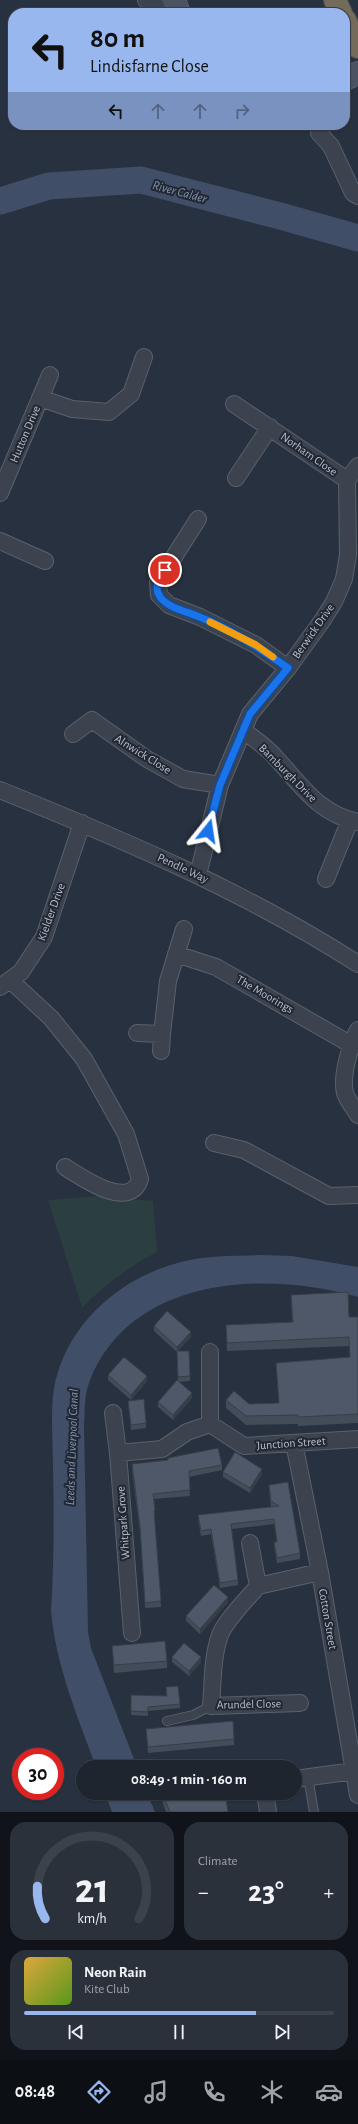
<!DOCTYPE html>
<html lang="en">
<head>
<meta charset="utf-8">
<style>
  :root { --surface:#1e252f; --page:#2b313b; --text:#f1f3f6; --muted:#a1a5aa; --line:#3c424b; --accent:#98b7ef }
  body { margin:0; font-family:"Alegreya Sans",sans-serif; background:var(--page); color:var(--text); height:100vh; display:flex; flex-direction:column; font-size:15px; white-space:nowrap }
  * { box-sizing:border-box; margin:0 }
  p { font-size:13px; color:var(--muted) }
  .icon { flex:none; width:22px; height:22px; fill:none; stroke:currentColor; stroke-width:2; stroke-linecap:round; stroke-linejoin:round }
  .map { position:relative; height:1812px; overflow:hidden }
  .details { display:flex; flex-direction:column; gap:10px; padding:10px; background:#10141a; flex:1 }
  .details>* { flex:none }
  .hud { position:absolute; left:8px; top:8px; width:342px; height:122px; border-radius:16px; box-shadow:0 1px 3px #0004,0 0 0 1px var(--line); background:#98b7ef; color:#111; overflow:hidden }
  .speed { position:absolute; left:12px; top:1748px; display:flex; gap:8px; font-size:20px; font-weight:700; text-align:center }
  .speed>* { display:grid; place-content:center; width:52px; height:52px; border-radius:50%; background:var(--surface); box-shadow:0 1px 3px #0004,0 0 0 1px var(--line); line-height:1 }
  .speed .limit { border:6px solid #d22; background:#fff; color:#111 }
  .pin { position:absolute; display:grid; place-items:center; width:34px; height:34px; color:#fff; margin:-17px; border:2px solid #fff; border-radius:50%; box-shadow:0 1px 4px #0007 }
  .me { position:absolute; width:44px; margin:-22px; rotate:15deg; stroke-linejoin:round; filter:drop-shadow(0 0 3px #0008) }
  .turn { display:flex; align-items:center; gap:14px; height:84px; padding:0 16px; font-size:18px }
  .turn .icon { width:52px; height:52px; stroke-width:2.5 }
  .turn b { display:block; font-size:28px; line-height:34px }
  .lanes { display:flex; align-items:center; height:38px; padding:0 16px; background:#0003; justify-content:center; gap:20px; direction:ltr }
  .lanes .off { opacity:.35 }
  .big { font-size:30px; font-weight:600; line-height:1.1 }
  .details .tile { flex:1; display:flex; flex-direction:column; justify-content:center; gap:6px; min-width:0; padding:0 14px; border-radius:16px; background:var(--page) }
  .details .dial { align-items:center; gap:0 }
  .dial svg { height:104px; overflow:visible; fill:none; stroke:var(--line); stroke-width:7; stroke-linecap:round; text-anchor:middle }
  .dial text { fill:var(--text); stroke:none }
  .song { display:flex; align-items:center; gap:12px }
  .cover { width:48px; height:48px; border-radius:6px; background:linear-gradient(135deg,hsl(40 70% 55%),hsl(90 70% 35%)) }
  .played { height:4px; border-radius:2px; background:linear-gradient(90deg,var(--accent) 75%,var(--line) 75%) }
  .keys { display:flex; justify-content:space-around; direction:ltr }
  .heat { display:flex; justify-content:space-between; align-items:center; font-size:22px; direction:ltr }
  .details .tiles { flex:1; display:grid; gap:10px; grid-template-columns:1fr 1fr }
  .tile:last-child { grid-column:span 2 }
  .trip { position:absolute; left:76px; top:1760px; width:226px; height:40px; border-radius:20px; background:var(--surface); box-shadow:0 1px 3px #0004,0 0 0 1px var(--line); font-weight:600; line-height:40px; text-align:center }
  .menu { display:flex; height:64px; justify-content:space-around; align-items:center; background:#0c0f13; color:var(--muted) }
  .menu .icon { width:28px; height:28px }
  .menu .selected { color:var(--accent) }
  .menu b { font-size:18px; color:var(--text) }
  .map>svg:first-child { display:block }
  .green { fill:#2b3f41 }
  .water { fill:#404e67 }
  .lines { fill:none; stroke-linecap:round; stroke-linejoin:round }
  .river { stroke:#404e67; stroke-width:27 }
  .service-casing { stroke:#5a616d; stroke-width:10 }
  .minor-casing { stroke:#5a616d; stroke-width:18 }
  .secondary-casing { stroke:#5a616d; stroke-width:24 }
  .motorway-casing { stroke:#474e5a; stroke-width:24 }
  .service { stroke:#3c434f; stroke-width:8 }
  .minor { stroke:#3c434f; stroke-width:16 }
  .secondary { stroke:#4b5362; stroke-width:22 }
  .motorway { stroke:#746b5a; stroke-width:22 }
  .wall { fill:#444c59 }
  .shaded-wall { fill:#373e49 }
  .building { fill:#4f5868; stroke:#373e49 }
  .route-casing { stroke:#114b97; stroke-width:10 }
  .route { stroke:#1a73e8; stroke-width:7 }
  .slow { stroke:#f59e0b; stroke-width:7 }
  .labels { text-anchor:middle; stroke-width:4; stroke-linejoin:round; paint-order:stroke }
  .street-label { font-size:12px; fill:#b9bfca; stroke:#212834 }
  .water-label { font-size:13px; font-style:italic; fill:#8394ae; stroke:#212834 }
</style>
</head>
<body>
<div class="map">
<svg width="358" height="1812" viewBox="0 0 358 1812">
  <rect width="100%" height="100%" fill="#28313f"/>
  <path class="green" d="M98 1196 153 1201 157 1252C128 1267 105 1285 82 1307L48 1200Z"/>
  <path class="water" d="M260 1255 292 1256 358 1267V1297C265 1270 129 1276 89 1383 84 1396 85 1411 84 1425L88 1632 91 1648 137 1767H96C77 1715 56 1666 51 1611 54 1563 54 1516 53 1468 53 1440 49 1401 57 1375 75 1314 130 1272 190 1260 213 1255 237 1256 260 1255Z
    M105 1793H147L155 1812H112Z"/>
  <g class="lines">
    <path class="river" d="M0 201 49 186 141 180 284 217 358 238"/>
    <g class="service-casing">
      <path id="service" d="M167 1721 193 1715 211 1706
        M308 1777 314 1812"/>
    </g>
    <g class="minor-casing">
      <path id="minor" d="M146 0 168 13
        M319 133 331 146 353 193 358 196
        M40 398 72 409 109 412 131 394 144 357
        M234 404 347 480
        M236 478 270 427
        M0 493 50 375
        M198 519 158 582 159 595 169 605 200 617 256 645 288 668
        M0 541 45 561
        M243 730C254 739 267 747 276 758 301 785 319 814 358 822
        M73 734 92 720 147 759 183 779 220 785
        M0 790C124 840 246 892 358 964
        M198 875 220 785 250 714 288 668 322 621 334 602 344 579 348 555 347 480 358 466
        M326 879 350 820
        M176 954 216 967 350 1044
        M10 980 51 1018 84 1059 126 1134 140 1179C130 1212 81 1177 65 1167
        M0 987 21 972 44 937 82 823
        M358 1030C350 1045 341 1076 345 1093 347 1100 354 1108 358 1115
        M137 1033 162 1034 168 981 184 929
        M161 1051 162 1034
        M214 1143 244 1150 329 1196 358 1195
        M210 1352V1424
        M113 1413 118 1453 132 1633
        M294 1443 320 1572 358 1795
        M118 1453 162 1449 187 1432 210 1424 244 1446 358 1439
        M250 1543 258 1586C248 1598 225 1621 220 1635 212 1657 213 1683 211 1706L300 1703
        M258 1586 320 1572
        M295 1779 354 1771
        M265 1793 268 1812"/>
    </g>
    <g class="secondary-casing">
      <path id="secondary" d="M174 0 179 13
        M345 79 358 73"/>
    </g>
    <g class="motorway-casing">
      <path id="motorway" d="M335 0 341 13
        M345 20 358 47"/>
    </g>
    <use href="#service" class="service"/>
    <use href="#minor" class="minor"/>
    <use href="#secondary" class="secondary"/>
    <use href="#motorway" class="motorway"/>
  </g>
  <path class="wall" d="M291 1295 349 1317H358V1423L298 1426V1424L246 1425 226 1408V1400L249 1404 279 1403 276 1363 350 1357 349 1346 227 1351 226 1325 292 1322Z
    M154 1326 191 1337 178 1351H189L190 1381 178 1382 192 1398 173 1420 158 1407V1402L178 1382 177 1352 154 1331Z
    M108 1375 147 1381 131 1400 108 1380Z
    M128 1401 146 1423V1428L131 1430Z
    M168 1458 222 1465V1470L189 1477 190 1496 154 1499 155 1511V1516L154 1517 161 1607 145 1608 140 1532 132 1470V1464L168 1461Z
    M223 1472 262 1474 250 1493 223 1477Z
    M269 1485 300 1553V1559L277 1563 274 1547V1542H277L274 1524 232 1529 238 1580V1585L220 1588 211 1534 201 1536 198 1520V1515L272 1507H271L269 1490Z
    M228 1602 200 1634 186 1621V1616Z
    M112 1646 167 1661V1668L114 1673Z
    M172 1657 201 1662 189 1676 172 1662Z
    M166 1687 180 1704V1708L148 1711V1716L131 1715V1695L166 1696Z
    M146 1729 234 1739V1745L148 1753Z
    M160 1793H225L228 1812H166L160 1795Z"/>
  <path class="shaded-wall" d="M191 1332V1337L177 1352V1347Z
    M147 1376V1381L131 1400V1395Z
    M192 1393V1398L173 1420V1415Z
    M262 1469V1474L250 1493V1488Z
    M228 1597V1602L200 1634V1629Z
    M201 1657V1662L189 1676V1671Z"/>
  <path class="building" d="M348 1292 349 1317H358V1414L298 1417V1415L246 1416 226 1400 234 1391 249 1404 279 1403 276 1363 350 1357 349 1337 227 1343 226 1325 293 1322 291 1295Z
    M167 1311 191 1332 177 1347 154 1326Z
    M177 1351H189L190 1376 178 1377Z
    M124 1357 147 1376 131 1395 108 1375Z
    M177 1380 192 1393 173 1415 158 1402Z
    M144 1399 146 1423 131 1425 128 1401Z
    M218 1448 222 1465 189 1471 190 1490 153 1494 155 1511H154L161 1601 145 1603 140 1526 132 1464 168 1460V1458Z
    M235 1452 262 1469 250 1488 223 1472Z
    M288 1482 300 1553 277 1558 274 1542H277L274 1519 231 1524 238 1580 220 1583 211 1529 201 1531 198 1515 279 1506 271 1501 269 1485Z
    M214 1585 228 1597 200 1629 186 1616Z
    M165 1641 167 1661 114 1665 112 1646Z
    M184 1643 201 1657 189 1671 172 1657Z
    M178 1686 180 1704 148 1707V1712L131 1711V1695L167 1696 166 1687Z
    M233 1721 234 1739 148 1747 146 1729Z
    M162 1793H225L228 1812H170Z"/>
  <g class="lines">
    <g class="route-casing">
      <path id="route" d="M165 570C160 577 154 586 159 595 165 607 185 611 197 616 229 628 259 648 288 668L250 714 220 785 208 831"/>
    </g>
    <use href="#route" class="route"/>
    <path class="slow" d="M210 622 256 645 273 657"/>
  </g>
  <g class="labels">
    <g class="street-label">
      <text transform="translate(25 434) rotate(-67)" y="4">Hutton Drive</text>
      <text transform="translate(309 454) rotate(35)" y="4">Norham Close</text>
      <text transform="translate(313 631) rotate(-55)" y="4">Berwick Drive</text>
      <text transform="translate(143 754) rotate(32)" y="4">Alnwick Close</text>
      <text transform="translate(288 773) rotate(45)" y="4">Bamburgh Drive</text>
      <text transform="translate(183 868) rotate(25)" y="4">Pendle Way</text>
      <text transform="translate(51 912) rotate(-70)" y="4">Kielder Drive</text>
      <text transform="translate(265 994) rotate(30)" y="4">The Moorings</text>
      <text transform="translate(291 1443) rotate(-4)" y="4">Junction Street</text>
      <text transform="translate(123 1523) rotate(-94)" y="4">Whitpark Grove</text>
      <text transform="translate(328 1619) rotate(80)" y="4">Cotton Street</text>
      <text transform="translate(249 1704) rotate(-1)" y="4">Arundel Close</text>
    </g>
    <g class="water-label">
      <text transform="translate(180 191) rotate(15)" y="5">River Calder</text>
      <text transform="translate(71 1447) rotate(-88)" y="5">Leeds and Liverpool Canal</text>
    </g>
  </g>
</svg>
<div class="speed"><div class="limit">30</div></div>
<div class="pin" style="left:165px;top:570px;background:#d93025"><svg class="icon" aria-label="arrive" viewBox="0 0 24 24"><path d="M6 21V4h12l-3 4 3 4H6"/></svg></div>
<svg class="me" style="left:208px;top:831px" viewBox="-20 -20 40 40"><path d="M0-17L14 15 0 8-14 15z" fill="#1a73e8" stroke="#fff" stroke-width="4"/></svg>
<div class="trip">08:49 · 1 min · 160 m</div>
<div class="hud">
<div class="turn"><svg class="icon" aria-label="left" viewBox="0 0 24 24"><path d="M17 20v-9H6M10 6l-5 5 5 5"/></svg><div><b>80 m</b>Lindisfarne Close</div></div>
<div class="lanes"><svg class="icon" aria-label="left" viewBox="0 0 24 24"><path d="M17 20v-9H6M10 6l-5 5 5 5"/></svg><svg class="icon off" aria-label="ahead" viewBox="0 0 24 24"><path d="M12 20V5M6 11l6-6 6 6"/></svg><svg class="icon off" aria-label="ahead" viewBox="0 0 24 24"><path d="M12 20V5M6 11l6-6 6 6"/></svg><svg class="icon off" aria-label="right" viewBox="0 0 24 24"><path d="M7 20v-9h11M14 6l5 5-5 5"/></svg></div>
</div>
</div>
<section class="details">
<div class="tiles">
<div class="tile dial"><svg viewBox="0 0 100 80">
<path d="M14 69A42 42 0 1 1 86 69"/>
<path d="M14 69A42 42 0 0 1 8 44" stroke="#98b7ef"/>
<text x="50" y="56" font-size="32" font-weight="700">21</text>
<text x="50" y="72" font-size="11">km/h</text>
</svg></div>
<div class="tile"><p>Climate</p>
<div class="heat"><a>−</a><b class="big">23°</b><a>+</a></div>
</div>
<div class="tile">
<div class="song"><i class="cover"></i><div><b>Neon Rain</b><p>Kite Club</p></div></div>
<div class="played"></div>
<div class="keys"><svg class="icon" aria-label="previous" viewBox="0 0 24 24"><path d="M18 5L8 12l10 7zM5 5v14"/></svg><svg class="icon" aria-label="pause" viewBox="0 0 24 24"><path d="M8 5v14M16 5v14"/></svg><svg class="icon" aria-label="next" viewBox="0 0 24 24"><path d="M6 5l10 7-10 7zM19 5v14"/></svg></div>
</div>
</div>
</section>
<nav class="menu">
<b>08:48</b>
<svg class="icon selected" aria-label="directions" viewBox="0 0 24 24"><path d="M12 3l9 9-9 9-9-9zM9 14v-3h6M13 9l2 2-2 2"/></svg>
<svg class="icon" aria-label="music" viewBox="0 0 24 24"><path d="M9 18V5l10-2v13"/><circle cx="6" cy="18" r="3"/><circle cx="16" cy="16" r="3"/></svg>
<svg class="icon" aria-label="phone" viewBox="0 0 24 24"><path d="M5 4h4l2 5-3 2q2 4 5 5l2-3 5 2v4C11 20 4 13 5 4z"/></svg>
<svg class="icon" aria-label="climate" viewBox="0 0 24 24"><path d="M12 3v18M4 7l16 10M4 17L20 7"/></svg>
<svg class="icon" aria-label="car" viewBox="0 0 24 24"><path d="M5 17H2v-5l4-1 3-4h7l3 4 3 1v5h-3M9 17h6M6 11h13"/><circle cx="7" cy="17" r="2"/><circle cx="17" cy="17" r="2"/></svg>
</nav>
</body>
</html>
